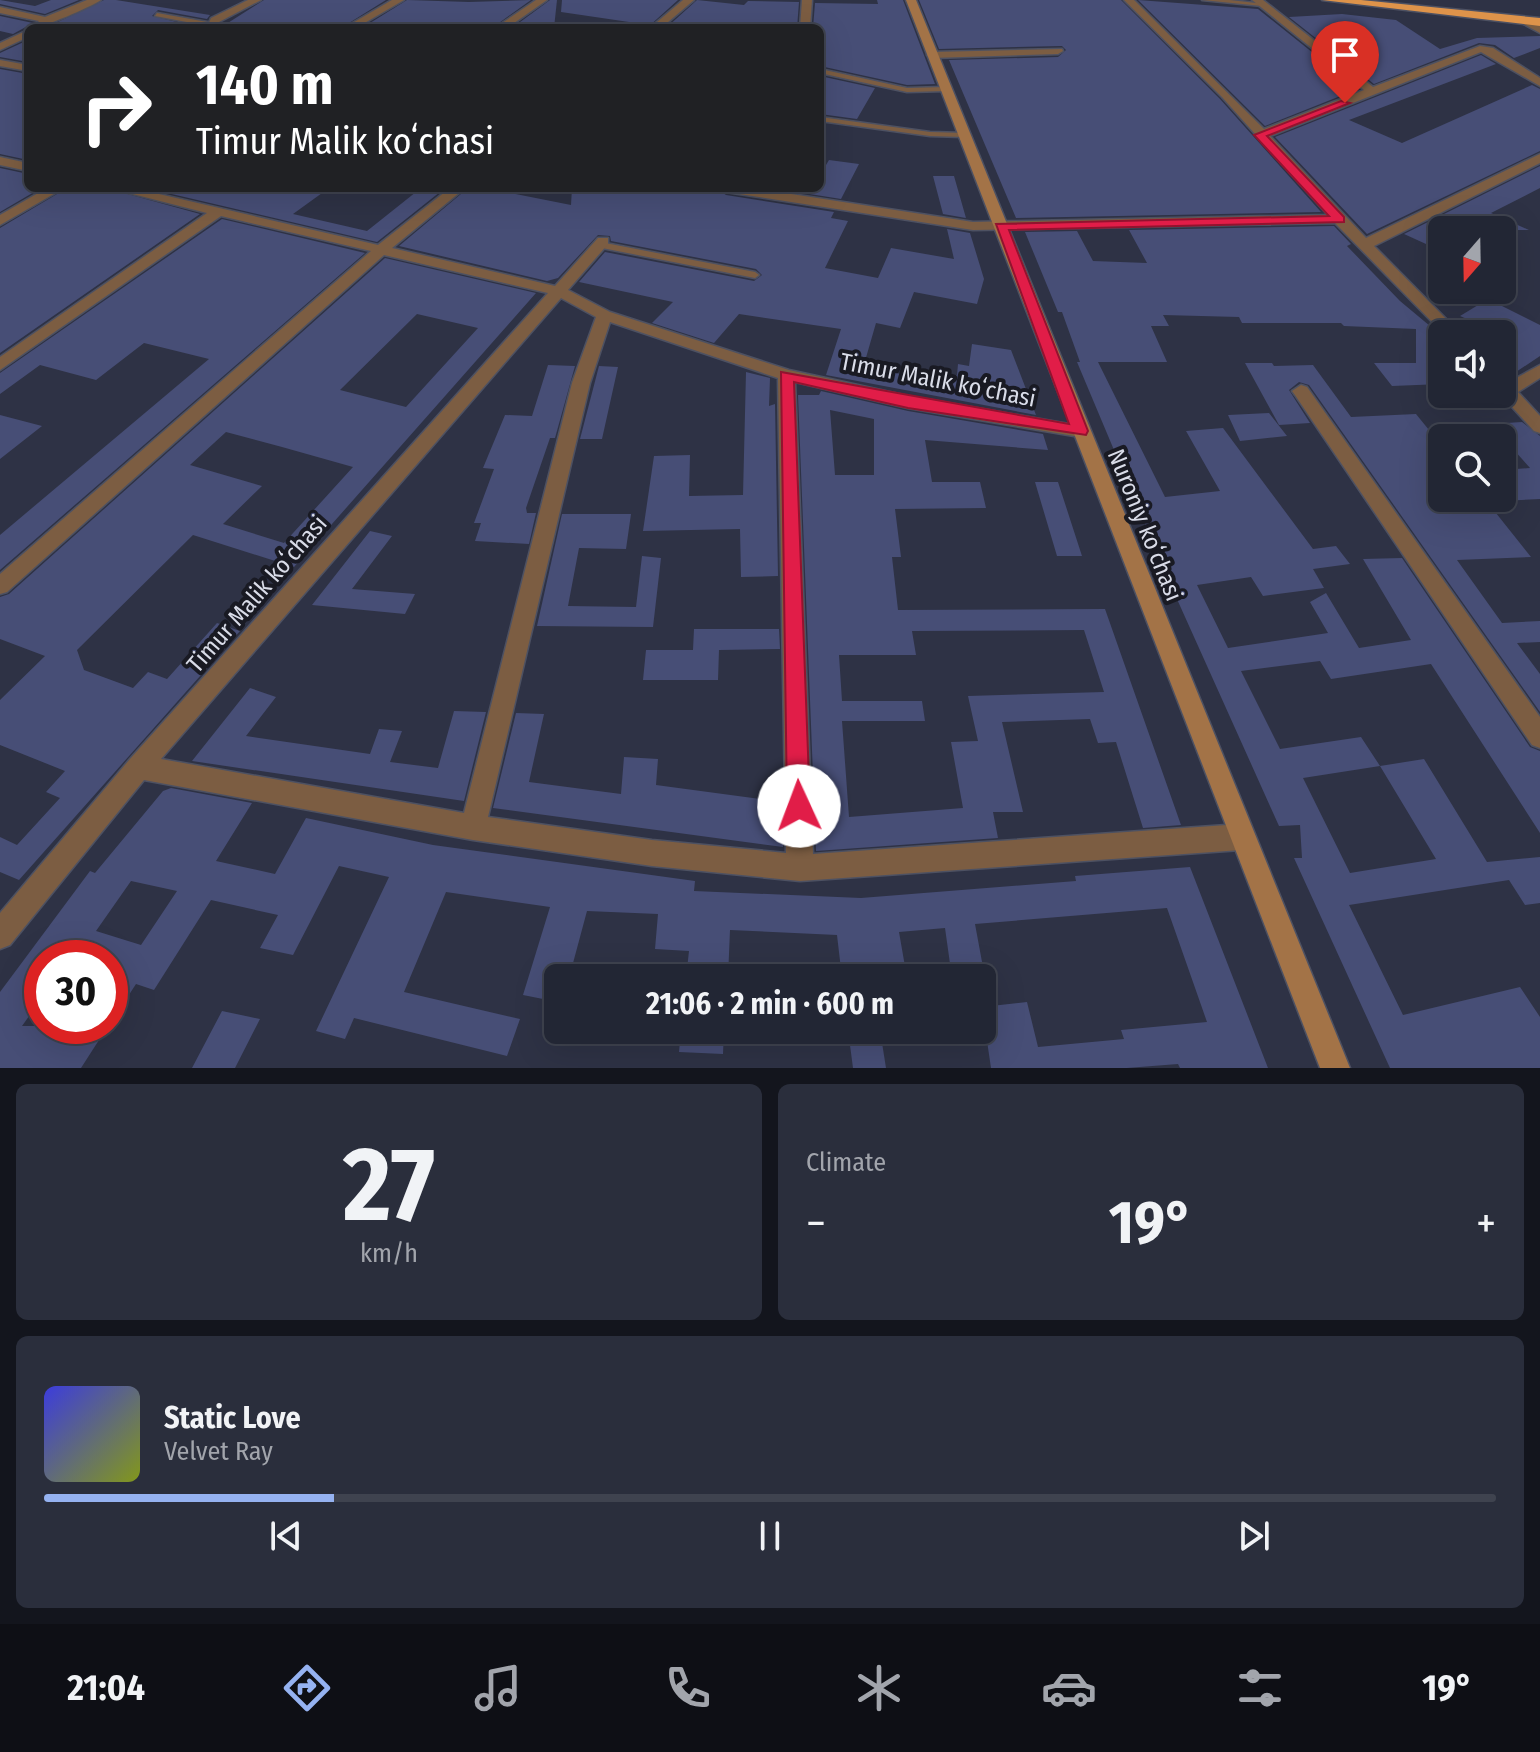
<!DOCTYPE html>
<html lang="en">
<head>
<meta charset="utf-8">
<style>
  :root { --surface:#222634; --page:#2a2e3c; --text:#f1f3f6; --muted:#a2a5ac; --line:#3f434f; --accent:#95b2f1 }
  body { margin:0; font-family:"Fira Sans Condensed",sans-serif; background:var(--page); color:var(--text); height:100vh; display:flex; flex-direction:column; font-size:30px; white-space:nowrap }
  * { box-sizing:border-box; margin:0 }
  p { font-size:26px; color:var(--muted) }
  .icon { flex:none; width:44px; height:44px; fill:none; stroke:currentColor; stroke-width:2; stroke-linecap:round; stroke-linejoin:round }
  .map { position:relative; height:1068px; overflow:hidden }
  .side { display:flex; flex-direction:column; gap:16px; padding:16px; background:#13151d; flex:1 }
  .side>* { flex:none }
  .top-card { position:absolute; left:24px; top:24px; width:800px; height:168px; border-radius:12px; box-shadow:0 8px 32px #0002,0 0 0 2px var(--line); background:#202124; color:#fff; overflow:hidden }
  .needle { width:52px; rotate:200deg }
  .fabs { position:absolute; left:1428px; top:216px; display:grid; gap:16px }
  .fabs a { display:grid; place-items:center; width:88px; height:88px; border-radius:12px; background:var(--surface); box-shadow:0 8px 32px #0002,0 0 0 2px var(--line); font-size:40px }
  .speed { position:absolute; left:24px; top:940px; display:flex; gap:16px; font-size:40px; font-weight:700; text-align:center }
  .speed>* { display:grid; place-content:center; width:104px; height:104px; border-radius:50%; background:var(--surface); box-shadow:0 8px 32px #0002,0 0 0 2px var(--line); line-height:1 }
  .speed .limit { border:12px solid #d22; background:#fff; color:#111 }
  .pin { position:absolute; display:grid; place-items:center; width:68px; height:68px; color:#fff; margin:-82px -34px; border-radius:50% 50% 50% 0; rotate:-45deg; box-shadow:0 0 8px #0007 }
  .pin .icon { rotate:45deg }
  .me { position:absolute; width:88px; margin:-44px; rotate:358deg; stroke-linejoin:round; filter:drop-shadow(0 0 6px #0008) }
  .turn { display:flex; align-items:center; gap:28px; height:168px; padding:0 40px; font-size:36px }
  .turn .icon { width:104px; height:104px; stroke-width:2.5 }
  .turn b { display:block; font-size:56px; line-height:68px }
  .big { font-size:60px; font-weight:700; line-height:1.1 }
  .side .card { flex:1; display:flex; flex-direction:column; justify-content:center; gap:12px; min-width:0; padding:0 28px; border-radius:12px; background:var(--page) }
  .side .dial { align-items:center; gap:0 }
  .dial b { font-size:104px; line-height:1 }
  .song { display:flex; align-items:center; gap:24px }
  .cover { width:96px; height:96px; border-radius:12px; background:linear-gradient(135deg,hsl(240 70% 55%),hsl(70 70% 35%)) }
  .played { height:8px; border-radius:4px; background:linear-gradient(90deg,var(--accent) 20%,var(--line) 20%) }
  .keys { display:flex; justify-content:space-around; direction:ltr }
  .heat { display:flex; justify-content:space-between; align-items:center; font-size:44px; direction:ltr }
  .side .tiles { flex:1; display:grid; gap:16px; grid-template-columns:1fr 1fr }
  .card:last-child { grid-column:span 2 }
  .trip { position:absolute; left:544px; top:964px; width:452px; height:80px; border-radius:12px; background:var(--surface); box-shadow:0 8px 32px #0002,0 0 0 2px var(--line); font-weight:700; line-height:80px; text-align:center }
  .tab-bar { display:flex; height:128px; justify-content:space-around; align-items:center; background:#0e0f15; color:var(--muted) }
  .tab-bar .icon { width:56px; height:56px }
  .tab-bar .current { color:var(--accent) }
  .tab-bar b { font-size:36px; color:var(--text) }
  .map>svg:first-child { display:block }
  .building { fill:#474e76; fill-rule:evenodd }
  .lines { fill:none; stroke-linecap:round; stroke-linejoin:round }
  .lane-casing { stroke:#4d5162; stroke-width:3 }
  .street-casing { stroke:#4d5162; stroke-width:3 }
  .secondary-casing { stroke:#4d5162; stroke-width:3 }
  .highway-casing { stroke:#4d5162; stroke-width:3 }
  .lane { fill:#7c5d42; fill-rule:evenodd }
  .street { fill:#7c5d42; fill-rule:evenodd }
  .secondary { fill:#a37347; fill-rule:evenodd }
  .highway { fill:#de934a; fill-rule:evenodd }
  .route { fill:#e11d48; stroke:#92132f; stroke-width:2 }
  .labels { text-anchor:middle; stroke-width:8; stroke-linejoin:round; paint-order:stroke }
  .street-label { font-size:24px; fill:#d9dce8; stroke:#191a23 }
</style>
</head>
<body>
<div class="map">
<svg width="1540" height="1068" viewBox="0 0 1540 1068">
  <rect width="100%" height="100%" fill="#2e3245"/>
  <path class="building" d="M0 0 35 6 51 0H79L45 14 0 4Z
    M104 0H116L210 15 207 19 158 10 152 16 202 28H45Z
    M264 0H386L341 28H220Z
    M407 0 469 2 531 0 492 28H362Z
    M550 0H557L554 28H512Z
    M562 0H678L647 28H622L629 22 561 12Z
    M697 0 744 5 748 1 799 2 797 28H666Z
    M877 0H903L935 84 907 85 820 66V28H813L815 3 878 4Z
    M919 0H1121L1220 99 1321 212 1016 218 949 60 1058 57 1066 50 1062 46 939 49Z
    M1138 0 1258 9 1358 89 1265 126Z
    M1342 14 1396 20 1440 49 1477 38 1540 36V48L1514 58 1495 45 1479 43 1374 84 1289 17Z
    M0 16 33 23 13 34 0 31Z
    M28 40V62L0 57V53Z
    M1481 55 1496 64 1349 120 1402 143 1532 85 1540 89V151L1367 234 1275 137Z
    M0 69 28 74V160L0 154Z
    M820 76 875 88 857 119 820 114Z
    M829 160 859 164 841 199 772 188H820V175Z
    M1540 166V188L1491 213 1529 230H1442V236L1426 244 1404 234Z
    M0 168 28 174V188H41L0 212Z
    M933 176H954L966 218 943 214Z
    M67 188H106L200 214 0 353V228Z
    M146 188H329L293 214 367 231 421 188H445L377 242Z
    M468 188H486L571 205 572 188H716L726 195 834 212 831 218 848 221 825 268 878 278 891 248 954 259 947 229 970 233 984 279 977 304 914 292 900 328 876 323 863 368 908 375 910 368 957 375 958 364 969 366 972 344 1011 350 1036 415 826 375 841 329 739 314 714 343 652 323 673 302 579 282 605 252 754 281 762 275 756 269 611 241 610 236 598 235 558 278 547 281 399 246Z
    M222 219 365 253 0 570V535L209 359 144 343 96 380 40 365 0 394V373Z
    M1334 226 1351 244 1347 246 1400 301 1442 336V384L1392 386 1374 363H1416V329L1344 326 1341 323H1242L1239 317 1163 315 1169 326H1151L1167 362H1086H1098L1165 497 1220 491 1186 431 1223 428 1313 549 1336 546 1350 564 1313 569 1324 588 1263 596 1251 577 1197 585 1228 648 1328 633 1310 602 1326 593 1359 648 1411 640 1363 559 1402 558 1530 747 1540 751V833L1431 664 1331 679 1320 661 1241 671 1280 749 1361 737 1380 766 1424 759 1487 862 1540 857V903L1525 905 1509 880 1349 905 1403 1015 1520 987 1540 1017V1068H1390L1294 858H1302L1300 825 1279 826 1172 588 1077 362H1080L1062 312H1058L1025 232 1077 231 1093 261 1147 263 1129 230ZM1380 766 1436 859 1350 873 1303 778Z
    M385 258 536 293 294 567 193 535 77 650 84 670 133 688 148 672 167 679 217 623 240 631 19 880 0 872V837L17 845 60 798 46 792 65 771 0 745V700L45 656 0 639V597L9 594ZM417 314 478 328 406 407 340 390ZM226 432 282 447 353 467 284 543 223 524 262 486 190 465Z
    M1488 299 1540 325V356L1507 378 1502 376V334L1460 316Z
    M1245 363H1272L1274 366 1313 365 1351 417 1416 414 1442 446V498H1484L1531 557 1457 560 1502 623 1540 621V642L1517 643 1540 674V712L1309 385 1299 382 1289 390 1310 423 1279 425Z
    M548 365 575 366 555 438H550L526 508 527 513H536L529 544 475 541 481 523H474L494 469 483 468 505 415 532 416Z
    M599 366 618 367 602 439H580Z
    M746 372 770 378 769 406 775 404 778 576 741 577 740 529 643 531 654 456 690 455 689 496 743 495Z
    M821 391 908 411 1043 434 1048 450 925 440 932 482H980L986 508 895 509 901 557H892L898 610 1105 609 1181 825 1143 828 1116 742 1098 743 1090 719 1002 722 1023 812H993L998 838 816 851 798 395H819ZM830 410 874 419V475H835ZM1084 630 1104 692 968 696 978 741 951 742 963 808 849 817 842 721H925L922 701H842L839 655H916L912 631Z
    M1269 413 1287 436 1240 441 1228 415Z
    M0 415 42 426 0 459Z
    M1522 422 1540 436V499L1502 501V470L1530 468 1491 424Z
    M1035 482H1058L1082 556H1057Z
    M562 514H631L626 549 579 548 568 606 636 607 642 556 661 558 653 627 537 626Z
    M370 531 392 536 352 589 415 594 405 614 312 605Z
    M694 629H779L780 649 719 650 718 680H643L646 650H693Z
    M250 688 276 697 246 736 370 754 379 729 402 731 390 762 438 768 454 711 486 712 464 801 192 761Z
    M516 713 544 714 529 782 621 794 624 757 658 759 656 785 782 802 783 847 493 808Z
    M171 788 252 803 216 861 275 874 306 818 433 845 695 881 694 891 861 898 1076 881 1075 876 1190 867 1268 1068H1180L1178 1064 1127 1068H991L982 1007 1027 1002 1038 1047 1124 1039 1121 1030 1207 1022 1167 908 975 924 985 978H952L945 928 899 932 907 978H842L837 935 730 930 728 978H686L689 951 655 949 658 914 587 911 569 978H558V1002L523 995 550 907 446 892 404 992 520 1019 507 1056 354 1018 345 1039 316 1031 389 877 339 866 293 955 260 948 278 915 211 900 154 990 136 984 110 1024V958H42V998L22 1026H108L81 1068H0V992L90 871 95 873 163 791ZM131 881 177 891 141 945 96 931Z
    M222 1011 260 1019 235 1068H192Z
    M681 1030H724L723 1054 679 1052Z
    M848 1030H880L886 1068H853Z"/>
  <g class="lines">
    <g class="lane-casing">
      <path id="lane" d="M1202 0H1230L1265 4 1262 6Z
        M157 13 213 23 216 25 213 27 155 16Z
        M820 69 907 88 946 87 949 89 946 91 907 92 820 73Z
        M820 117 930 132 964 133 968 135 964 137 930 136 820 121Z
        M600 242 755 272 759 275 755 278 597 247V243Z"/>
    </g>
    <g class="street-casing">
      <path id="street" d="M87 0H101C91 7 42 28 32 28L39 21 0 13V7L45 17Z
        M248 0H261L219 22 217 27 208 25 211 18Z
        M392 0H404L356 28H344Z
        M536 0H547L507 28H495Z
        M683 0H694L661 28H650Z
        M802 0H812L810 28H800Z
        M1124 0H1134L1264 129 1364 90 1252 0H1263L1373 87 1480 46 1493 48 1540 78V86L1481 52 1270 136 1366 238 1540 154V163L1374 246 1461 334H1444L1335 223 973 230 726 192 719 188H752L973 222 1328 215 1222 97Z
        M1524 17 1540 26V33L1520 22Z
        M28 30V37L0 50V43Z
        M1062 49 1063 51 1058 54 932 58 927 55 932 52Z
        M0 60 28 65V71L0 66Z
        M0 157 28 163V171L0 165Z
        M47 188H64L0 225V215Z
        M109 188H133L378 245 450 188H465L392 248 555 286 598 238H608V244L568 290 610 312 789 370 908 396 1086 427 1089 431 1086 435 1080 437 908 408 795 382 813 854 1241 824 1250 828 1254 837 1250 846 1241 850 800 881 652 866 473 840 144 780 10 945 0 949V913L130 759 548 293 384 255 7 592 0 594V574L371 251 221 216 0 370V357L207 213ZM561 298 596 317 572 383 464 813 161 759ZM610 322 778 378 786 853 652 840 488 817 590 383Z
        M1540 365V378L1518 392 1540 416V433L1534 431 1500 394 1502 379 1509 382Z
        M1301 385 1307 387 1540 717V748L1532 745 1295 395 1292 391Z"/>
    </g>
    <g class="secondary-casing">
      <path id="secondary" d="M906 0H916L1350 1068H1320Z"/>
    </g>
    <g class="highway-casing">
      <path id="highway" d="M1322 0H1361L1540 18V26Z"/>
    </g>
    <use href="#lane" class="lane"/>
    <use href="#street" class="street"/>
    <use href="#secondary" class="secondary"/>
    <use href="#highway" class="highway"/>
  </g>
  <path class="route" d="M1341 101 1350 103 1267 136 1344 217V222L1009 230 1088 431 1086 435 908 408 794 382 810 806 807 814 799 818 791 814 787 806 781 372 1069 424 996 224 1329 216 1254 135Z"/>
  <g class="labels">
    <g class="street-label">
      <text transform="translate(938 380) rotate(11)" y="8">Timur Malik koʻchasi</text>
      <text transform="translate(1145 525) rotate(68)" y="8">Nuroniy koʻchasi</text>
      <text transform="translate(257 594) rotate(-49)" y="8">Timur Malik koʻchasi</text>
    </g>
  </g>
</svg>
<div class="fabs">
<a><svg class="needle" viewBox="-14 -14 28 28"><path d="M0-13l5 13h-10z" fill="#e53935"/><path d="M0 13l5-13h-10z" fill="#a2a5ac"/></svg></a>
<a><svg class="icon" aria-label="sound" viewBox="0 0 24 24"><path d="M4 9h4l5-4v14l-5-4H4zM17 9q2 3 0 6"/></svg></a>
<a><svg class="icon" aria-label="search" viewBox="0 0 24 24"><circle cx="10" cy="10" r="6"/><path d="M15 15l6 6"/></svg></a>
</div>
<div class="speed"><div class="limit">30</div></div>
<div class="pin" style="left:1345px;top:103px;background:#d93025"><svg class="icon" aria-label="arrive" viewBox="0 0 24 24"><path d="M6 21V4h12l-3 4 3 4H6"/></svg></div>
<svg class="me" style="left:799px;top:806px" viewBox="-20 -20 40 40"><circle r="19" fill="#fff"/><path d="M0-13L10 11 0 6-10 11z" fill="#e11d48"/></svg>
<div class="trip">21:06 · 2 min · 600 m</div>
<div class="top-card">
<div class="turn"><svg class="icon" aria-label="right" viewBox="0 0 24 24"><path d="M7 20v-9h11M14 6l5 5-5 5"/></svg><div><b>140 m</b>Timur Malik koʻchasi</div></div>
</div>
</div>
<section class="side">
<div class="tiles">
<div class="card dial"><b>27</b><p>km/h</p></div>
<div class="card"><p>Climate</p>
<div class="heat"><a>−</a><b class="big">19°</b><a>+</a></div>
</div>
<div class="card">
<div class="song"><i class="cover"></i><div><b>Static Love</b><p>Velvet Ray</p></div></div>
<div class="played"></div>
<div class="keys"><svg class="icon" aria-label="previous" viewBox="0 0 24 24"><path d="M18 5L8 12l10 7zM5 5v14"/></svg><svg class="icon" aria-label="pause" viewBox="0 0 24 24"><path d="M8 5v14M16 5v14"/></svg><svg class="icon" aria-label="next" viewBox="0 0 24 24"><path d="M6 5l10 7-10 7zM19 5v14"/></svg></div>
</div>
</div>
</section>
<nav class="tab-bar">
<b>21:04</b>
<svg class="icon current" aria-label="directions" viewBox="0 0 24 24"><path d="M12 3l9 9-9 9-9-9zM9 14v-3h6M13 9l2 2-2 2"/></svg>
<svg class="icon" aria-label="music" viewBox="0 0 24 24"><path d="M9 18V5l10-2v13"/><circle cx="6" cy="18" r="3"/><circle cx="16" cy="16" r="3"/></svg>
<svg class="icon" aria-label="phone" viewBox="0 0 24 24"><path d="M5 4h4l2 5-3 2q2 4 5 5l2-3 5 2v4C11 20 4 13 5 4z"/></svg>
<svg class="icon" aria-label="climate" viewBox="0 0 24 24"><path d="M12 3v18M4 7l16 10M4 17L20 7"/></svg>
<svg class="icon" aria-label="car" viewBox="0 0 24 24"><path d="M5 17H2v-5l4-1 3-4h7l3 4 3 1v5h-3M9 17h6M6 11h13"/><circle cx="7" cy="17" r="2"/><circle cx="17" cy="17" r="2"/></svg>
<svg class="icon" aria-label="filters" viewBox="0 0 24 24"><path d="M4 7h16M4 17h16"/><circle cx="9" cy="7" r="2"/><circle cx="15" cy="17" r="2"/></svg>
<b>19°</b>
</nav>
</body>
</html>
